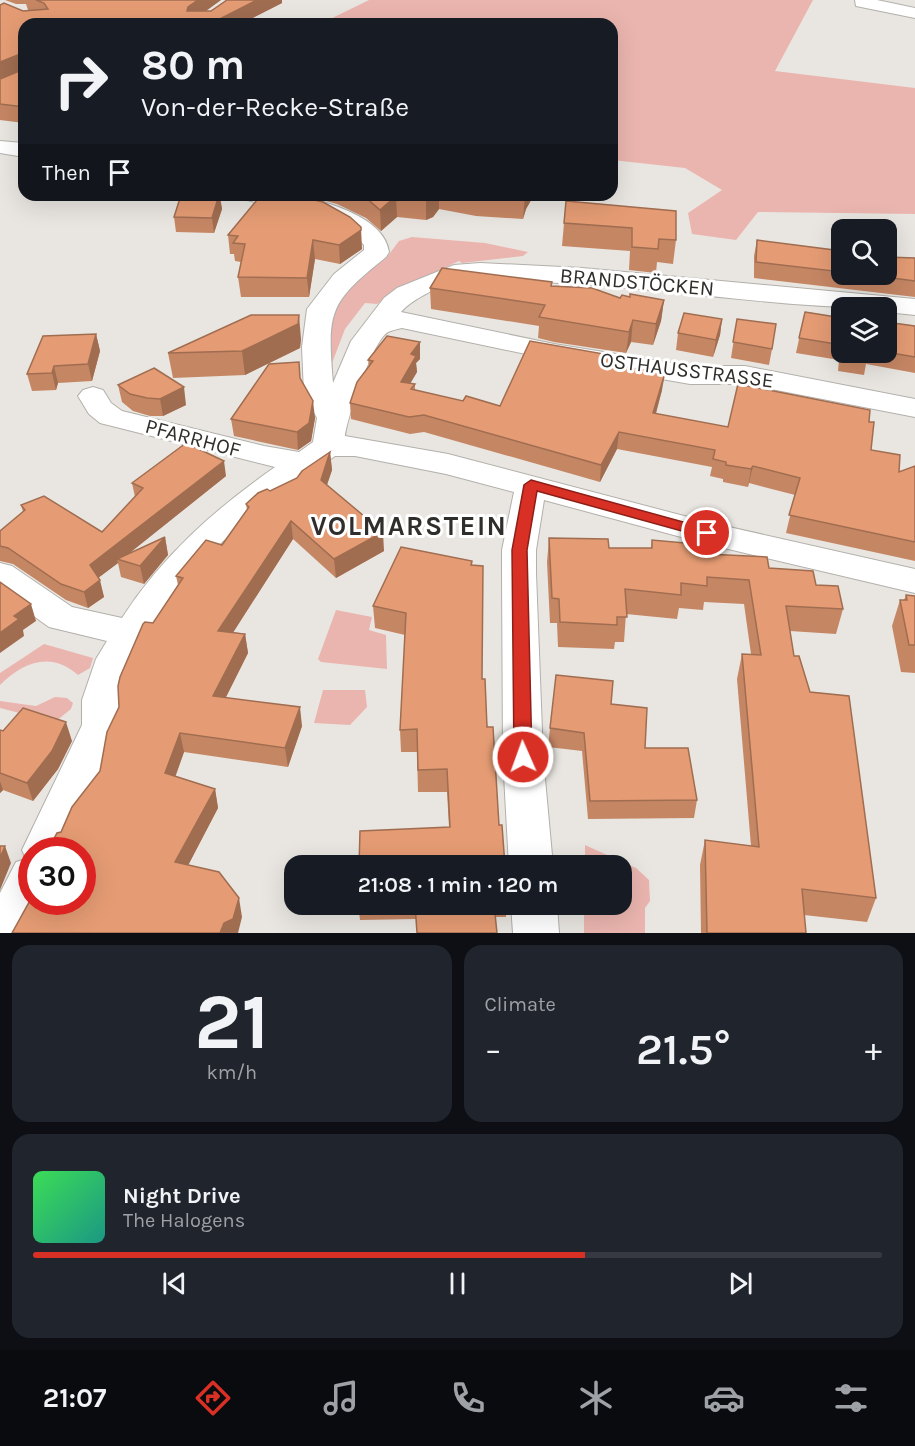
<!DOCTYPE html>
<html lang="en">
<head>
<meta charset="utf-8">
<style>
  :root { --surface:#171b24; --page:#20242c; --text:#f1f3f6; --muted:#9ea1a6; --line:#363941; --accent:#d93025 }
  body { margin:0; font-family:Karla,sans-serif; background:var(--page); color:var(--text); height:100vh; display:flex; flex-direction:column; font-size:22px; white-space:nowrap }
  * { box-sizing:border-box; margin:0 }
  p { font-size:20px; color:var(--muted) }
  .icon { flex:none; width:33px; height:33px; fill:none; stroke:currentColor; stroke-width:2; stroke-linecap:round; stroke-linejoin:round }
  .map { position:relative; height:933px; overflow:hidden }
  .drawer { display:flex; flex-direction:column; gap:12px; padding:12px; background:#0d0f14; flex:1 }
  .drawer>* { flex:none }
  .top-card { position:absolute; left:18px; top:18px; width:600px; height:183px; border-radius:18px; box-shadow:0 6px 24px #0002; background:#171b24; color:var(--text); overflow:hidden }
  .buttons { position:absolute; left:831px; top:219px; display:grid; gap:12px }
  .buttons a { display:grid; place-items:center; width:66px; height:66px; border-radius:12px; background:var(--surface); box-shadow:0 6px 24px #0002; font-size:30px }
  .speed { position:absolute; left:18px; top:837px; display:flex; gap:12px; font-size:30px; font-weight:700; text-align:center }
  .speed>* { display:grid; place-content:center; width:78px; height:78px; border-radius:50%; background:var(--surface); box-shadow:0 6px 24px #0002; line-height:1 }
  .speed .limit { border:9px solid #d22; background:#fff; color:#111 }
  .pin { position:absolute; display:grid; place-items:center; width:51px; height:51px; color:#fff; margin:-26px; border:3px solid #fff; border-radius:50%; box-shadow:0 2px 6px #0007 }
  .me { position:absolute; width:66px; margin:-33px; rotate:358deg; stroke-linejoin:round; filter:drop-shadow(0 0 4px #0008) }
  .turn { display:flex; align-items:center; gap:21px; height:126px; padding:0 24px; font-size:27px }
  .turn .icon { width:78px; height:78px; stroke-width:2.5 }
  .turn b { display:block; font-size:42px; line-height:51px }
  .then { display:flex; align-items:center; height:57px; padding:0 24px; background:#0003; gap:12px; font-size:22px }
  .big { font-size:45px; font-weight:600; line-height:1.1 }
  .drawer .widget { flex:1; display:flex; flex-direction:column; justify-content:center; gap:9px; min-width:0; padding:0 21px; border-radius:18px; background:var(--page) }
  .drawer .dial { align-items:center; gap:0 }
  .dial b { font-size:78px; line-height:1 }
  .song { display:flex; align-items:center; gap:18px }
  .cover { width:72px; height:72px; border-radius:9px; background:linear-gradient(135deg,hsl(130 70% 55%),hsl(170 70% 35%)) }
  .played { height:6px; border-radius:3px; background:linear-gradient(90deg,var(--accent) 65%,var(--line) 65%) }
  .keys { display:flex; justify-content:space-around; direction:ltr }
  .heat { display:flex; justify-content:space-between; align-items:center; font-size:33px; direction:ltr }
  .drawer .tiles { flex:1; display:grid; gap:12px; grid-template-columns:1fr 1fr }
  .widget:last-child { grid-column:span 2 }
  .trip { position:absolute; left:284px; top:855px; width:348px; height:60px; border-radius:18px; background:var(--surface); box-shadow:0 6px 24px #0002; font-weight:600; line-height:60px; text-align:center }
  .dock { display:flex; height:96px; justify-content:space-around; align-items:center; background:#090b0e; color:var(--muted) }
  .dock .icon { width:42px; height:42px }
  .dock .on { color:var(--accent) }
  .dock b { font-size:27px; color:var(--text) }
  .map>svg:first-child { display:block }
  .green { fill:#ebb5af }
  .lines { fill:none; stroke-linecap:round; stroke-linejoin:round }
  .minor-casing { stroke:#b3b0ab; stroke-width:2 }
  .minor { fill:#fff; fill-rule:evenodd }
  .wall { fill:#c58664 }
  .shaded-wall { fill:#a06d51 }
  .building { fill:#e59c74; stroke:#a06d51; stroke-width:1.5 }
  .route { fill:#d93025; stroke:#8d1f18; stroke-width:1.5 }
  .labels { text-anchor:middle; stroke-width:6; stroke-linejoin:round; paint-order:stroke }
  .street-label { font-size:21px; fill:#2f2e2c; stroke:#fff }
  .district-label { font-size:27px; font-weight:bold; letter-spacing:1.5px; fill:#2f2e2c; stroke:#fff }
</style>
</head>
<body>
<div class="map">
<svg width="915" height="933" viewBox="0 0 915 933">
  <rect width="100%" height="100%" fill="#e9e6e1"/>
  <path class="green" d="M369 0H813L775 71 915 88V214L758 212 736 240 692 234 688 213 722 190 685 168 612 160V24H320Z
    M412 237 485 243 528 252 523 256 462 263 459 261 413 282 377 304 365 303 345 329 329 371 324 366 333 297 387 257 399 241Z
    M336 610 372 617 369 630 386 635 387 669 321 662 318 659Z
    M44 644 93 658 90 668 78 675C51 651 23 662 0 685V673Z
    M323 690H365L367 707 350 725 314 723Z
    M55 697 67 698 73 703 71 709 55 722 0 708V701L36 706Z
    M585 845 636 868 649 880 650 901 645 908V933H584V905L621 904V866L585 865Z"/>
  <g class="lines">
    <g class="minor-casing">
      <path id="minor" d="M855 0H877L915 8V18L856 6Z
        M0 141 24 143V157L0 153Z
        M243 195C260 195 278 193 295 196 324 200 385 217 389 252L386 257C329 303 327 310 333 383L351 341 384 298 397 288 454 265 480 263 582 268 915 299V315L886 312V308C778 308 669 288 560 283 528 281 491 274 460 280 444 283 411 300 401 312L554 344 690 366H745L915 399V417L745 384H690L554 360 402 328C398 329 392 330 388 332 373 340 347 418 345 436L448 454 707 522 915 569V593L707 544 544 500 536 550V573L543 757 553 866H509L503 757 502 573V550L514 492 446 474 355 456H335L259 510 222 542 187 580 133 661 120 700 122 725 65 850H32V902H42L27 933H0V893L16 862 26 859 22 850 82 725V700L96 659 107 641 49 627 0 592V563L12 566 72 607 122 618C162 556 215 509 275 467L100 423 89 414 78 396 83 390 93 387 103 390 111 403 122 411 264 446 299 452 313 442 317 418 304 394 302 347 307 309 334 274 364 250V245C336 211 286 210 247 200Z
        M511 904H557L559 933H513Z"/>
    </g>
    <use href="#minor" class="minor"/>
  </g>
  <path class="wall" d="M5 0H221L206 11H211L227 0H282V3L241 24H24V123L0 120V5L23 11H30L28 10 26 4H16Z
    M181 195H220L222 209 214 233 176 232 174 217Z
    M261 195 362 249 340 264 315 259 309 297H241L238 277 241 262 235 261 234 254H230L228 235Z
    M301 195H534L526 209 523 219 476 216 439 209 433 217 426 220 397 217 381 231 366 218 337 204 308 196Z
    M566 201 676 240 673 264 657 262 656 273 629 270 630 251 562 246 564 223Z
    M757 240 842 251V274H886L915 258V297L754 278V256Z
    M552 282V286L620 298 629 297 664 300 661 321 653 345 631 342 626 353 554 342 538 338 539 326 431 309 430 288Z
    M805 312 842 318V352H886V322L915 326V373L866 364 864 375 838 371 839 360 796 353Z
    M722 319 720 335 713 357 676 350 678 333Z
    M737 319 772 349 769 365 731 358Z
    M96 334 100 351 92 381 58 383 56 390 32 391 27 374Z
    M301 339 300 348 245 375 173 378 168 353Z
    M621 357 620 366 662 390 656 414 728 427 869 422 871 450 899 472 915 466V561L786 533 795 495 749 483 748 487 723 482V479L710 476 712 467 617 449 600 482 424 432 410 434 351 419 350 403 369 366 368 360 420 359 416 363 417 372 410 383 415 384V390L463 401 500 406Z
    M301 379 315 418 311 441 298 450 234 436 231 419Z
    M118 385 186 405 163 416H150L133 411 122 402Z
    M330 452 332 470 327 485 384 551 336 578 293 539 233 632 245 634 248 653 226 697 302 726 288 767 184 752 175 776 215 789 218 808 188 865 242 917 82 902 61 832 100 771 119 707 153 623 178 585 176 576 222 545 247 510 246 504 297 478Z
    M226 476 129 553 165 537 168 555 144 584 121 577 118 563 98 578 104 597 88 608 66 600 13 564 0 561V531L23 512 21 505 102 532 135 497 132 483Z
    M549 538 609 548H651L652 540 769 568 816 585 843 609 836 634 790 631 794 656 876 898 867 922 804 915 806 933H701L700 865 705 840 751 846 737 679 742 654H751L744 604 704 602 703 610 679 608 677 619 626 614 624 642H615L614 649 558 647 557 623H550L547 562Z
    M472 561 482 679 499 825 449 827 447 792H418L417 752H401L400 730 405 635 375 628 373 606Z
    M906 595 915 596V673L901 672 892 626 900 600H904Z
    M611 704 645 748 697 800 694 818 588 819 582 751 548 747 550 728Z
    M0 730 72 741 58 769 33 801 3 790 0 793Z
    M358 904H507L506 917H495L497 933H417L416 919 360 920Z"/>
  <path class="shaded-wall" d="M198 0H221L190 22 187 11 188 7Z
    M257 0H282V3L241 24H210Z
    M20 54 23 70 0 79V62Z
    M219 195 222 209 214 233 212 218Z
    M433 195H439V209L433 217 426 220V198Z
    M525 195H534L526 209 523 219Z
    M396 196 397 217 381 231 380 210Z
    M361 227 362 249 340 264 339 245Z
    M313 240 315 259 309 297 307 278Z
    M664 300 661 321 653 345 656 324Z
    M299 315 301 339 300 348 245 375 242 351Z
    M722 319 720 335 713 357 716 340Z
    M633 320 631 342 626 353 629 332Z
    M96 334 100 351 92 381 88 364Z
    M420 342V359L416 363 417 372 402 398 401 382 411 354Z
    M54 366 58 383 56 390 52 373Z
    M665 373 662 390 651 430 653 413Z
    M184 387 186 405 163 416 160 399Z
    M313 401 315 418 311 441 298 450 297 432Z
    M619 432 617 449 600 482 601 465Z
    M330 452 332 470 322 499 321 480Z
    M224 461 226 476 121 560 117 559 118 563 94 581 90 565Z
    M753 466 749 483 748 487 751 469Z
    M291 521 293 539 222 650 218 631Z
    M383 532 384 551 336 578 334 559Z
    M165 537 168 555 144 584 140 566Z
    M100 580 104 597 88 608 84 592Z
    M31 604 36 621 23 630 24 636 0 653V633L14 616Z
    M245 634 248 653 217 715 213 696Z
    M300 707 302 726 288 767 285 748Z
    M66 722 72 741 58 769 33 801 27 783Z
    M180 733 184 752 170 792 165 773Z
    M0 781 3 790 0 793Z
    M215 789 218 808 180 881 175 862Z
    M5 846 11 863 0 890V858Z
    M239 898 242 917 238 933H220L224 923Z"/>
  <path class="building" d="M36 0H198L188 7 187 11H211L227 0H257L210 24H24V89L21 90 24 98V107L0 104V79L22 70 23 56 20 54 0 62V5L4 3 23 11 48 9 44 3Z
    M181 195H219L212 218 174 217Z
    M261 195H292L323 202 350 217 361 227V230L339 245 313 240 307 278 238 277 245 244 233 243 238 236 228 235Z
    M361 195H433L426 198 396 196 380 210 365 197Z
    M480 195H525L524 198Z
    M566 201 676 211V240L659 239 658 249 632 247V228L564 223Z
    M757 240 842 251V272L756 262Z
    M886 257 915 258V281L863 274H886Z
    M442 268 552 282 551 286 592 288 620 298 622 295 630 297V294L664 300 656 324 633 320 629 332 539 317 545 305 430 288Z
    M805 312 842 318V345L799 338Z
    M684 313 722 319 716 340 678 333Z
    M251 315H299L298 324 242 351 168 353Z
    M737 319 776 324 772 349 733 342Z
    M886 322 915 326V357L886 352Z
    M96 334 88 364 54 366 52 373 27 374 43 336Z
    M387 336 420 342 411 354 416 356 401 382 415 384 411 389 463 401 466 396 500 406 530 341 621 357 618 366 665 373 653 413 728 427 738 384 870 410 869 422H874L871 450 900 455 899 472 915 466V542L789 515 800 478 753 466 751 469 726 465V462L713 459 715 450 619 432 601 465 424 415 409 417 350 403 357 382 373 361 368 360Z
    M842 352H868L867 360 841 355Z
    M299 362 300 378 313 401 309 423 297 432 231 419 269 364Z
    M154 368 184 387 160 399 147 398 130 394 118 385Z
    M186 443 224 461 90 565 100 580 84 592 61 584 8 548 0 546V531L25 510 21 505 44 496 102 532 143 488 132 483Z
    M330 452 321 480 383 532 334 559 291 521 218 631 245 634 213 696 300 707 285 748 180 733 165 773 215 789 175 862 219 872 239 898 233 919 224 923 220 933H12L32 897V902H82V850H48L57 833 61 832 72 807 100 771 107 732 119 707 118 686 120 677 143 624 145 622 153 623 183 578 176 576 206 540 222 545 249 507 246 504 258 493 267 489 270 491 297 478 302 471Z
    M165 537 140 566 117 559Z
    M549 538 608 539 609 548H652V540L707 545V554L767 557 769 568 813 571 816 585 838 586 843 609 786 606 794 656H799L810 692 849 696 876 898 802 889 806 933H707L705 840 759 847 742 654 761 655 749 580 707 577V586L681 583V595L625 589 627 617H617V625L560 622 559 599 552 598Z
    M401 547 472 561 471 565 483 566 482 679H485L487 727H493L499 825H502L505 866H359L360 831 450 827 447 769 418 770 417 729 400 730 406 613 373 606Z
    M0 582 31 604 14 616 19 619 0 633Z
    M906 595 915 596V645H909L900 600H907Z
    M556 675 613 681 611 704 647 708 645 748H688L697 800 590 801 584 733 550 728Z
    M23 708 66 722 52 751 27 783 0 773V730L3 731Z
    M0 846H5L0 858Z
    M415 904H494L497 933H417Z"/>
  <path class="route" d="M531 480 712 530 715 533 707 538 537 491 527 550 532 757 529 762H517L514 757 512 550 524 485Z"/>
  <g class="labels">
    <g class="street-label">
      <text transform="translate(637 282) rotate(5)" y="7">BRANDSTÖCKEN</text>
      <text transform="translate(687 370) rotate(7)" y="7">OSTHAUSSTRASSE</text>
      <text transform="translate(193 438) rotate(15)" y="7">PFARRHOF</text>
    </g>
    <g class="district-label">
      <text x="409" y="535">VOLMARSTEIN</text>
    </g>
  </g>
</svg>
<div class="buttons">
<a><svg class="icon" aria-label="search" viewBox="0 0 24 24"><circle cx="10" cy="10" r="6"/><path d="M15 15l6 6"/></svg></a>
<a><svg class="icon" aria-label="layers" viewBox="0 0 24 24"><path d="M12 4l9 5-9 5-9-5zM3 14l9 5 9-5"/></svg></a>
</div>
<div class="speed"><div class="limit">30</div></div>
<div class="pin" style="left:707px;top:533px;background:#d93025"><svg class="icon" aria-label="arrive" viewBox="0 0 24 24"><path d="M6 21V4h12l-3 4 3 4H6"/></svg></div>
<svg class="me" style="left:523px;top:757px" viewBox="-20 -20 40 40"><circle r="17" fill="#d93025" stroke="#fff" stroke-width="3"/><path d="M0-11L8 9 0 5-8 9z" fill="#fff"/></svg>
<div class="trip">21:08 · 1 min · 120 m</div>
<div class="top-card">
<div class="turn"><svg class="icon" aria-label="right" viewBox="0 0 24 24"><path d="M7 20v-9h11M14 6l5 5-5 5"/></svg><div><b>80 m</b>Von-der-Recke-Straße</div></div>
<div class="then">Then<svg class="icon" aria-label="arrive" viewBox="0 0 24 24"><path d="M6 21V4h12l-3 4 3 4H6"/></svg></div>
</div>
</div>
<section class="drawer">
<div class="tiles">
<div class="widget dial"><b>21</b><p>km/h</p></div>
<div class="widget"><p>Climate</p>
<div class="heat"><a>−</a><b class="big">21.5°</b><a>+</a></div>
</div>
<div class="widget">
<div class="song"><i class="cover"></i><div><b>Night Drive</b><p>The Halogens</p></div></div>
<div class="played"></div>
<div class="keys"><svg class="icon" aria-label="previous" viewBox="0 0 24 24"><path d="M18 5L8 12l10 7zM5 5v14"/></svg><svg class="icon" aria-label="pause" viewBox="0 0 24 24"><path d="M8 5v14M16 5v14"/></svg><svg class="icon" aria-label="next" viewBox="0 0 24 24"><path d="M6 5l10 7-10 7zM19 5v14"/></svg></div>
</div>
</div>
</section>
<nav class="dock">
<b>21:07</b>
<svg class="icon on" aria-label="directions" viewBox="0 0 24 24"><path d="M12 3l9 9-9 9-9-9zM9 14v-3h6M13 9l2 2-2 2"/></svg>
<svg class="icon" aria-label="music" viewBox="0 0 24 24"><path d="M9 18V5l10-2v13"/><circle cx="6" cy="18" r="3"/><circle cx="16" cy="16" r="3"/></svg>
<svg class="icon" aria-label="phone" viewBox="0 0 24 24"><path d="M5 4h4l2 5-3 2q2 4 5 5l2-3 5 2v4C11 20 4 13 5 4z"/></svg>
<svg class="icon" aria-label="climate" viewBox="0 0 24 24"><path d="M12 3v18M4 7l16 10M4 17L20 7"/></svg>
<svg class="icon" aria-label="car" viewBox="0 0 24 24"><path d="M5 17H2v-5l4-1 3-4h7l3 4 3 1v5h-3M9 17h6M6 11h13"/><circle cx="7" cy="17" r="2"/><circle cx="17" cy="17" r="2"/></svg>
<svg class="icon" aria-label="filters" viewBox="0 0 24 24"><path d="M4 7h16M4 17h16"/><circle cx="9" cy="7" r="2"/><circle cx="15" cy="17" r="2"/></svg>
</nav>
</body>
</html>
